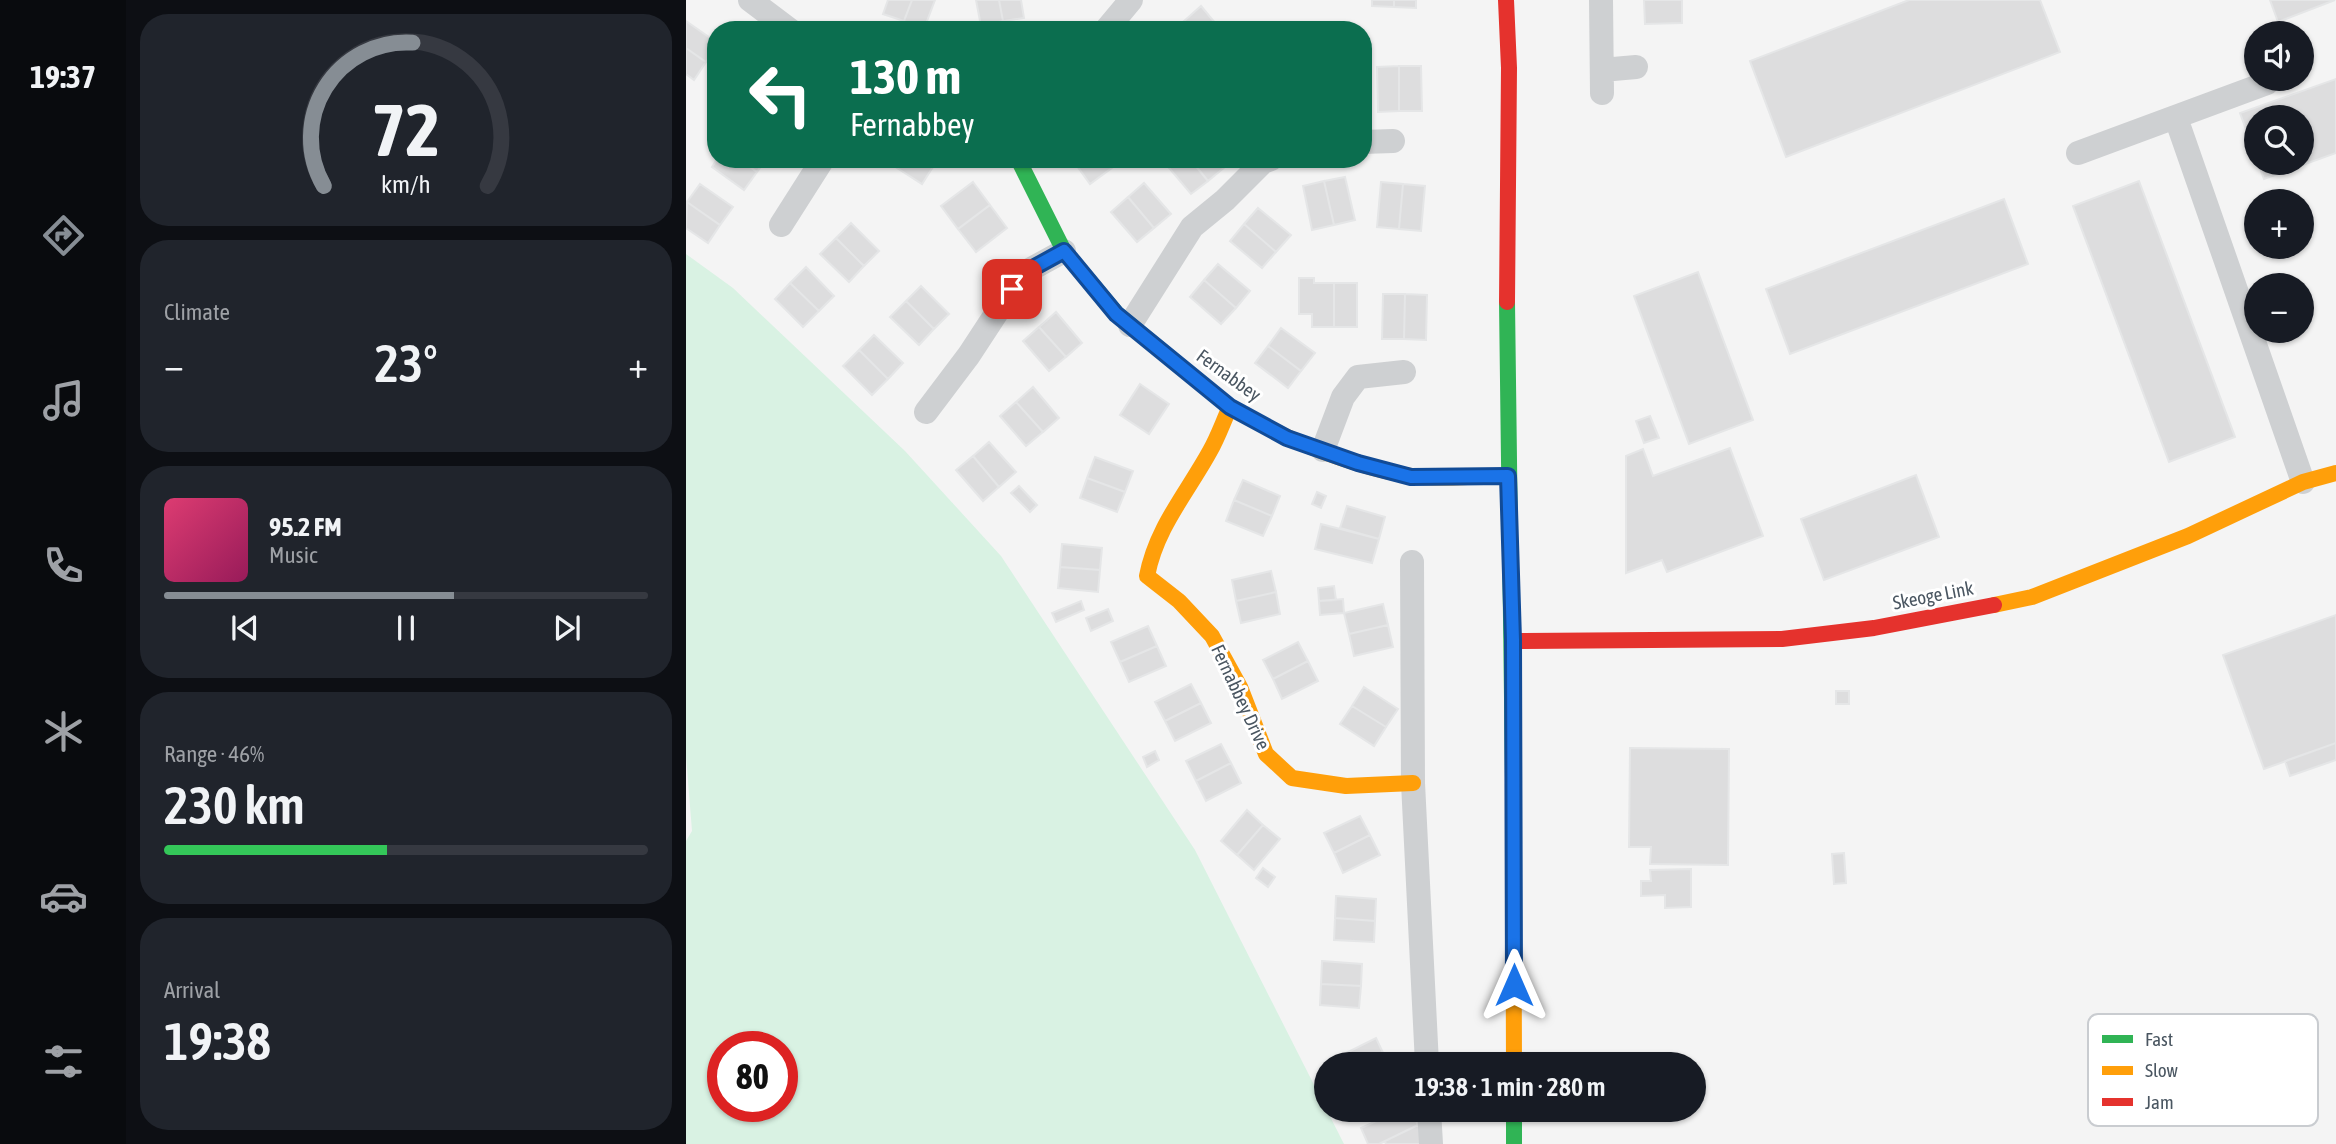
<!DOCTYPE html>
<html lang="en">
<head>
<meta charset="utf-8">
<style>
  :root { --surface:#171b24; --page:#20242c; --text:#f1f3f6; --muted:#9ea1a6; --line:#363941; --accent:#868d94 }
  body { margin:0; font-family:"Asap Condensed",sans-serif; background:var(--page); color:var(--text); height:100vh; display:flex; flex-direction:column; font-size:26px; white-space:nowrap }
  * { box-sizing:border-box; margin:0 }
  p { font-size:23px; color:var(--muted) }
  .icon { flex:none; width:38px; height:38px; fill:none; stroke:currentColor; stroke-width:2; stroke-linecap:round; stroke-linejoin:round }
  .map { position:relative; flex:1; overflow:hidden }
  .drawer { display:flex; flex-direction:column; gap:14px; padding:14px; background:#0d0f14; width:560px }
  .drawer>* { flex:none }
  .hud { position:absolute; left:21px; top:21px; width:665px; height:147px; border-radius:28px; box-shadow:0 2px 5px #0004; background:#0b6e4f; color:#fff; overflow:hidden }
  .buttons { position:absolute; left:1558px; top:21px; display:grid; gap:14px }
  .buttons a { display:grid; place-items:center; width:70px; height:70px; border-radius:50%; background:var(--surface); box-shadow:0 2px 5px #0004; font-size:35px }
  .speed { position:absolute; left:21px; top:1031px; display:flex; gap:14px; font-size:35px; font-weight:700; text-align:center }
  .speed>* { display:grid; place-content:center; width:91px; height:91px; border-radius:50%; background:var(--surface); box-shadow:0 2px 5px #0004; line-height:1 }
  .speed .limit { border:10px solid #d22; background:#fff; color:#111 }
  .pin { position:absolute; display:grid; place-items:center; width:60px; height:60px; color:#fff; margin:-30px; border-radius:14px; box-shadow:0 4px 10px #0006 }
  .me { position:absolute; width:77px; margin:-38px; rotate:0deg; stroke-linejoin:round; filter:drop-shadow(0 0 5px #0008) }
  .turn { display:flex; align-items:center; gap:24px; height:147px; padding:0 28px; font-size:32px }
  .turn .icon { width:91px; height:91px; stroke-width:2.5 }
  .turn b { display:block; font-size:49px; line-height:60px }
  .big { font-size:52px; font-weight:600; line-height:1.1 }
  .drawer .card { flex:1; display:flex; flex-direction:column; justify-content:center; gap:10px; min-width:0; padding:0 24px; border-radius:28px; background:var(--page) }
  .drawer .dial { align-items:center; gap:0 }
  .dial svg { height:182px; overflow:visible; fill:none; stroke:var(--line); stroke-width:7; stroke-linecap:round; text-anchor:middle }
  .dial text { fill:var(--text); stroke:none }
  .song { display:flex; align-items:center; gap:21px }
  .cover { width:84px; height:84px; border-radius:10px; background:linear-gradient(135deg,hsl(340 70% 55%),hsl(330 70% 35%)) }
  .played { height:7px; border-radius:4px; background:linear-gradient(90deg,var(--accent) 60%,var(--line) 60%) }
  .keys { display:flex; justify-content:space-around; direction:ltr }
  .heat { display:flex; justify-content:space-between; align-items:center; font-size:38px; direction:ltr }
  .charge { height:10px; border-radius:5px; background:linear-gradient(90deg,#34c759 46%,var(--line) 0) }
  .trip { position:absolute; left:628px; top:1052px; width:392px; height:70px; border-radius:35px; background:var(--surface); box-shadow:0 2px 5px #0004; font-weight:600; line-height:70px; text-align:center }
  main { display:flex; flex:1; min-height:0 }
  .menu { display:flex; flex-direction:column; width:126px; justify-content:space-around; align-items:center; background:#090b0e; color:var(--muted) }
  .menu .icon { width:49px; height:49px }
  .menu .current { color:var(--accent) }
  .menu b { font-size:32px; color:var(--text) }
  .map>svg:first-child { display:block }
  .green { fill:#d9f2e3; fill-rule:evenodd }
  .building { fill:#ddddde; stroke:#e5e6e7; stroke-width:2 }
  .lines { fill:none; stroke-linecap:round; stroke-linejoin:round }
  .street { stroke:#ced0d2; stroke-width:24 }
  .fast { stroke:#30b455; stroke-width:16 }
  .slow { stroke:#ff9f0a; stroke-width:16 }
  .jam { stroke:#e5322d; stroke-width:16 }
  .route-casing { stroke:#114b97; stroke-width:18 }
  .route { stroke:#1a73e8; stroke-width:12 }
  .labels { text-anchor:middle; stroke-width:6; stroke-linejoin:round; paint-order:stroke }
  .street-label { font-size:19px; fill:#4a5661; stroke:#fff }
  .key { fill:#fff; stroke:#c9ccd0; stroke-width:2 }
  .key-label { font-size:19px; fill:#4a5661 }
</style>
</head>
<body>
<main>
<nav class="menu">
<b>19:37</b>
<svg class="icon current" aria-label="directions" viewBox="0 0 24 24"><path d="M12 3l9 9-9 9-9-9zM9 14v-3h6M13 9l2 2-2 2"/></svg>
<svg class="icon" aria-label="music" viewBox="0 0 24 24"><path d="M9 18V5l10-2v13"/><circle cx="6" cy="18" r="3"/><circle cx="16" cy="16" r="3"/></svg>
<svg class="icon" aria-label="phone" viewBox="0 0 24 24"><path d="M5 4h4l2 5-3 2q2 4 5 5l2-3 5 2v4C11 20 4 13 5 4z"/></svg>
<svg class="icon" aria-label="climate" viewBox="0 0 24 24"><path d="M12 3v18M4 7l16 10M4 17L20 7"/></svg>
<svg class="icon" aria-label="car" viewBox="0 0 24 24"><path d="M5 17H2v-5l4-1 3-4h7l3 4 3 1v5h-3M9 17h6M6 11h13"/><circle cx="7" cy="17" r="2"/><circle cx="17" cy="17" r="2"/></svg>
<svg class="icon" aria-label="filters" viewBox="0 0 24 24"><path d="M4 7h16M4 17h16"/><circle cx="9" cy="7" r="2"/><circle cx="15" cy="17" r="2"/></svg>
</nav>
<section class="drawer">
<div class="card dial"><svg viewBox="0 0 100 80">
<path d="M14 69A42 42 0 1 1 86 69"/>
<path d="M14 69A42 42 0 0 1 53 6" stroke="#868d94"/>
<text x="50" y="56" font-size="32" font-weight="700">72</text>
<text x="50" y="72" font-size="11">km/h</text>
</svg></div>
<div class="card"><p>Climate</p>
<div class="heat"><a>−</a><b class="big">23°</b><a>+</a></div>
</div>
<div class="card">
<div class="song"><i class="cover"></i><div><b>95.2 FM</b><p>Music</p></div></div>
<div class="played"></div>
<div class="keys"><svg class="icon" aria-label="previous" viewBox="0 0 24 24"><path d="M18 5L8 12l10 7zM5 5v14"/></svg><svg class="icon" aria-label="pause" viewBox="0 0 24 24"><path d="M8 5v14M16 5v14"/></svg><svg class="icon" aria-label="next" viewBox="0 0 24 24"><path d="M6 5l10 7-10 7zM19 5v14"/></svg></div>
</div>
<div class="card"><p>Range · 46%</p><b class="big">230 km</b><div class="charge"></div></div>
<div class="card"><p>Arrival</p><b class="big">19:38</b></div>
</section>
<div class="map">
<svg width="1650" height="1144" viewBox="0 0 1650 1144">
  <rect width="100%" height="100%" fill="#f4f4f4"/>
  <path class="green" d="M0 254 47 288 219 451 315 556 509 850 658 1144H0V841L6 831 0 756ZM37 1046H96V1106H37Z"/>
  <path class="building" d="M202 0H226L218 21 197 14Z
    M226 0H249L238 29 218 21Z
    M290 0H313L317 21 295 26Z
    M313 0H335L338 18 317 21Z
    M686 0H708V7L686 6Z
    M708 0H730V8L708 7Z
    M958 0H996V23L959 24Z
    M1223 0H1354L1374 52 1100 157 1064 61Z
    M1584 0H1649L1592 22Z
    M515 6 535 30H506L498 21Z
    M0 21 30 42V48L20 62 0 48Z
    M0 48 20 62 8 80 0 74Z
    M713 66H735L736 111H713Z
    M713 66V111L692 112 691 67Z
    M1650 79V153L1578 179 1572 163H1615V117H1570V157L1554 113Z
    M31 159H53L71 172 58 190 26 167Z
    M53 159H80L71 172Z
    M217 159H252L236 184 211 168Z
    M386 159H432L434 162 404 184Z
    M481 159H504L522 181 505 194 478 162Z
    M504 159H532L539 167 522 181Z
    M659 177 669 220 648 225 638 181Z
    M638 181 648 225 626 230 617 186Z
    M1453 181 1549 437 1483 462 1387 206Z
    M287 182 304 205 272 229 255 206Z
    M695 182 717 184 713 229 691 227Z
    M458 183 485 214 468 228 442 197Z
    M14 184 47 207 34 225 1 202Z
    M717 184 739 186 735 231 713 229Z
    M442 197 468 228 451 242 425 212Z
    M1318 199 1342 264 1104 354 1080 289Z
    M1 202 34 225 22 243 0 228Z
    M304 205 321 228 290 252 272 229Z
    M572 208 605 235 590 252 558 224Z
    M165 223 193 251 178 266 150 238Z
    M558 224 590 252 576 268 544 241Z
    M150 238 178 266 163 282 134 254Z
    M532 264 564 291 550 308 518 280Z
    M120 267 148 296 133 311 104 283Z
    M1012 272 1067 420 1003 444 948 296Z
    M613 278H628V283H648V327H626V314H613Z
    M518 280 550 308 535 324 504 297Z
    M104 283 133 311 117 327 89 299Z
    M648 283H671V327H648Z
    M235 286 263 314 248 329 220 301Z
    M697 294H719L718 339H696Z
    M719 294 741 295 740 340 718 339Z
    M220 301 248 329 233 345 204 317Z
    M370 312 396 343 380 357 353 327Z
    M353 327 380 357 363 371 337 341Z
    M595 328 629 353 615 371 582 346Z
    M188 335 217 363 202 379 173 350Z
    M582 346 615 371 602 388 569 363Z
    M173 350 202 379 186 395 157 366Z
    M454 384 483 404 463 434 434 415Z
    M347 387 373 418 357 432 330 402Z
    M330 402 357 432 340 446 314 416Z
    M964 416 973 438 958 443 950 421Z
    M303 442 330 472 313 487 287 456Z
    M1044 448 1077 536 981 572 976 560 940 573V456L957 449 967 476Z
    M287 456 313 487 297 501 270 470Z
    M409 457 447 471 439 492 401 478Z
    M1230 475 1253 537 1138 580 1115 519Z
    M401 478 439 492 431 512 394 498Z
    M557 480 594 496 586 516 548 500Z
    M333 486 351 505 344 512 325 493Z
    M631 492 640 496 635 508 626 504Z
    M548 500 586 516 577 536 540 521Z
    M661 506 699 517 693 539 654 528Z
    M635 524 693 539 686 563 629 549Z
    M376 544 416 548 414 570 374 567Z
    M374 567 414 570 412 592 372 588Z
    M585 571 590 592 550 601 546 580Z
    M648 586 650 600 633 601 632 588Z
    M590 592 594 614 555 623 550 601Z
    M657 599 658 613 634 615 633 601Z
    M395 601 398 610 370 622 366 613Z
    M697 604 702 625 663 634 658 613Z
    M422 609 427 621 405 631 400 618Z
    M1650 615V743L1578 769 1537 655Z
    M702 625 707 647 668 656 663 634Z
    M462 626 471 646 434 662 425 642Z
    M612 642 622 661 587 679 577 660Z
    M471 646 480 666 443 682 434 662Z
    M622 661 632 681 596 699 587 679Z
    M505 684 515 703 479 721 469 702Z
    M678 687 712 709 700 727 666 706Z
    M1150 691H1163V704H1150Z
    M515 703 525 723 489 741 479 721Z
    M666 706 700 727 688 746 654 724Z
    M1650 743V760L1604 776 1599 761Z
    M535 744 545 763 510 781 500 761Z
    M944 748 1043 749 1042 865 964 864 965 847H943Z
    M469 751 473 760 461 767 457 757Z
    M545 763 555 783 520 801 510 781Z
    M561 810 577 825 551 855 535 841Z
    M674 816 684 835 648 853 638 833Z
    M577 825 594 839 568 870 551 855Z
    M684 835 694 855 657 873 648 853Z
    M1158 853 1160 883 1148 884 1146 854Z
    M577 868 589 877 582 887 570 878Z
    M1005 869V907L979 908V895L955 896V881H965L964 870Z
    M650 896 690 899 689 921 649 918Z
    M649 918 689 921 688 942 648 940Z
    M636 961 676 964 675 986 635 984Z
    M635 984 675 986 673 1008 634 1005Z
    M690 1038 699 1057 686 1064H658L654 1056Z
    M714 1110H725L732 1125 693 1144H682L675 1128Z
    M732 1125 742 1144H700L699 1141Z"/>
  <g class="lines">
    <path class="street" d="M64 0 104 30
      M915 0 916 93
      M420 30 445 0
      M916 70 950 67
      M1490 118 1617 482
      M677 142 707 141
      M1392 153 1581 83
      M95 225 137 159
      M444 325 506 227 539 200 577 162 585 159
      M240 412 283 355 336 274 378 251
      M637 450 657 397 672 377 718 372
      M726 562 727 783 741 1064
      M743 1110 745 1144"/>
    <path class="fast" d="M332 159 378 251 431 314 544 407 583 428
      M821 302 827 777
      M828 1110V1144"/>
    <path class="slow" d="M544 407C537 422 532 437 524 451 501 493 470 528 461 576L493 601 526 636 554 687 580 754 606 778 660 786 727 783
      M583 428C618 447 686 471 725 476 756 480 791 476 822 476
      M1308 605 1346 597 1502 536 1617 482 1650 473
      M827 777 828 1064"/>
    <path class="jam" d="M820 0 823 68 821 302
      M827 641 1096 639 1188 628 1308 605"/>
  </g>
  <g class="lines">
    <g class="route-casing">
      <path id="route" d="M326 289 336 274 378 251 430 314 544 407 601 438 672 463 725 477 822 476 827 640 828 985"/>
    </g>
    <use href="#route" class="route"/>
  </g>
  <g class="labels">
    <g class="street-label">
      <text transform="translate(543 375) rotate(36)" y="7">Fernabbey</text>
      <text transform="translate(1247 595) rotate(-11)" y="7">Skeoge Link</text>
      <text transform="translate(555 697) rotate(65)" y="7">Fernabbey Drive</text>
    </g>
  </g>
  <rect x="1402" y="1014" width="230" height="112" rx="10" class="key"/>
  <rect x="1416" y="1035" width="31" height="8" fill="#30b455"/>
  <rect x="1416" y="1066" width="31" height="9" fill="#ff9f0a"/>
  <rect x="1416" y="1098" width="31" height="8" fill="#e5322d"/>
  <g class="key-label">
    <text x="1459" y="1046">Fast</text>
    <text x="1459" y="1077">Slow</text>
    <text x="1459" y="1109">Jam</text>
  </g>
</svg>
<div class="buttons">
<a><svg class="icon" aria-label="sound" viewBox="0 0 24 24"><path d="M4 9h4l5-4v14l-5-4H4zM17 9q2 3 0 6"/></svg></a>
<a><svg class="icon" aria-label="search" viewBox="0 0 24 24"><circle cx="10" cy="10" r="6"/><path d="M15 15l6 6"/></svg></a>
<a>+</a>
<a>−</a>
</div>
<div class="speed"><div class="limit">80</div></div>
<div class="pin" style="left:326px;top:289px;background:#d93025"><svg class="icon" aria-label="arrive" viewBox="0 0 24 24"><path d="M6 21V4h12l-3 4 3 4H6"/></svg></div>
<svg class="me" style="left:828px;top:985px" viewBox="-20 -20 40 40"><path d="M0-17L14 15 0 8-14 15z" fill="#1a73e8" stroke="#fff" stroke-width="4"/></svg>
<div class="trip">19:38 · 1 min · 280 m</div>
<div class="hud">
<div class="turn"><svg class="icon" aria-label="left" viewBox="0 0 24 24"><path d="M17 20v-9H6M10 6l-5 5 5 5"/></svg><div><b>130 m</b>Fernabbey</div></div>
</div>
</div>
</main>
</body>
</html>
